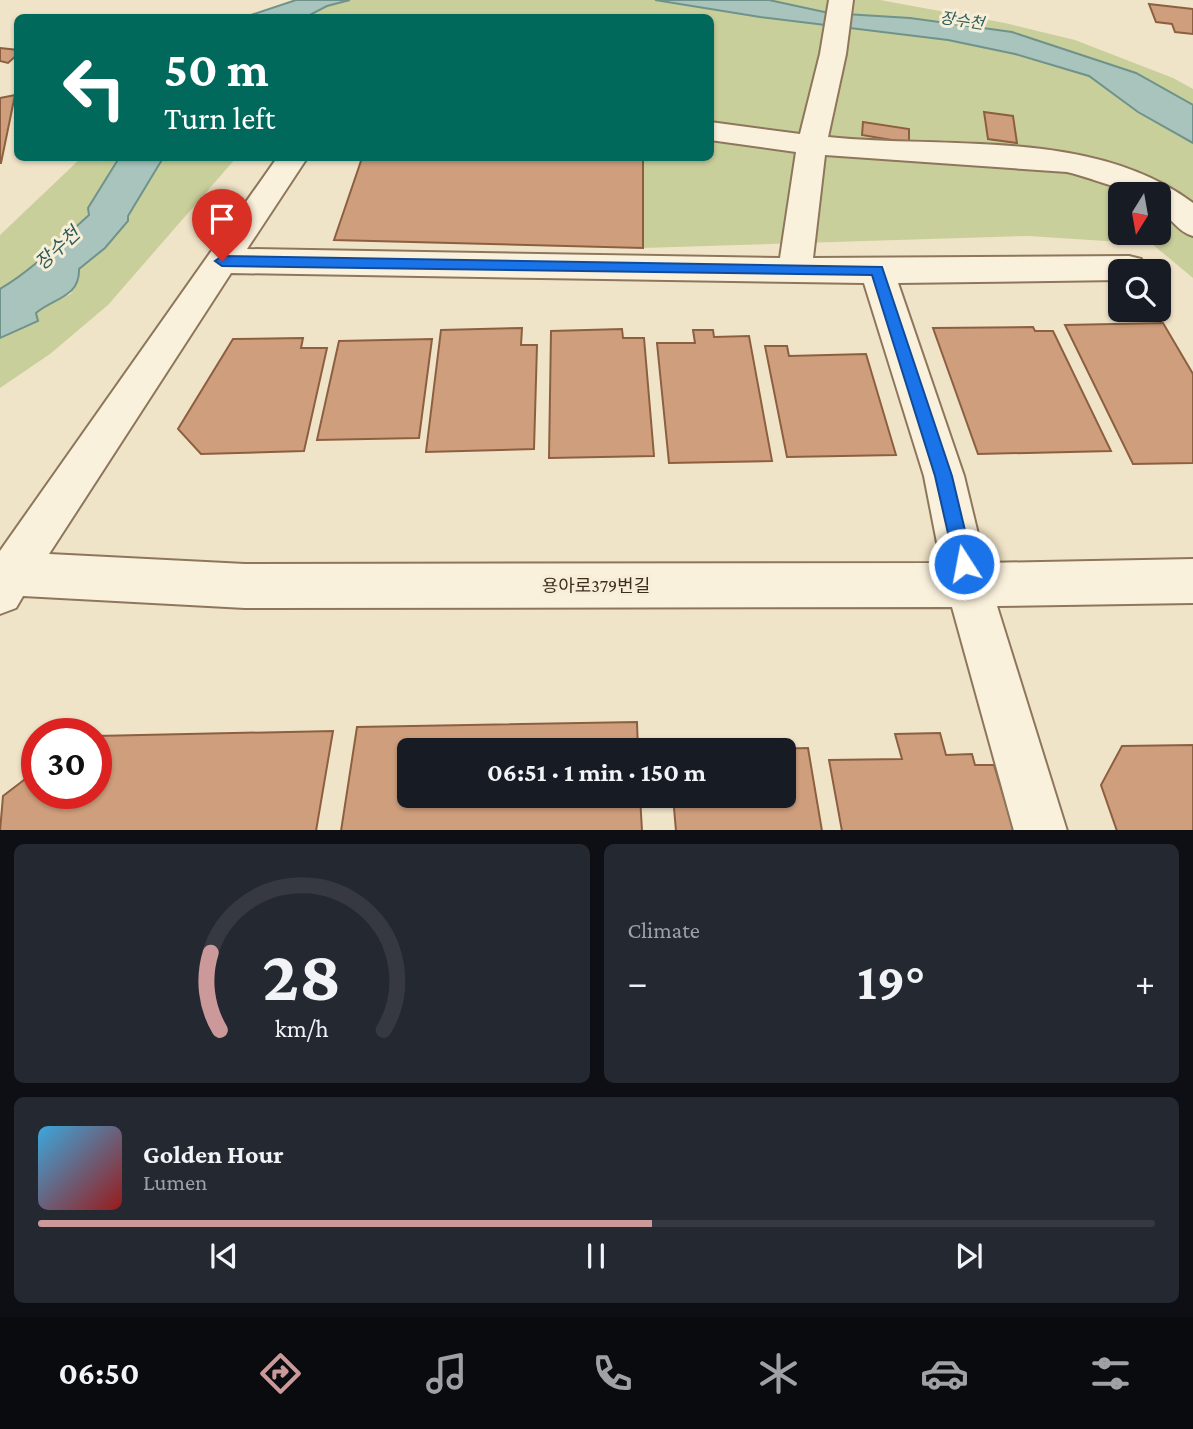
<!DOCTYPE html>
<html lang="en">
<head>
<meta charset="utf-8">
<style>
  :root { --surface:#171b24; --page:#242831; --text:#f1f3f6; --muted:#9ea1a6; --line:#363941; --accent:#cc999b }
  body { margin:0; font-family:"Crimson Pro","Noto Sans KR",serif; background:var(--page); color:var(--text); height:100vh; display:flex; flex-direction:column; font-size:26px; white-space:nowrap }
  * { box-sizing:border-box; margin:0 }
  p { font-size:23px; color:var(--muted) }
  .icon { flex:none; width:38px; height:38px; fill:none; stroke:currentColor; stroke-width:2; stroke-linecap:round; stroke-linejoin:round }
  .map { position:relative; height:830px; overflow:hidden }
  .details { display:flex; flex-direction:column; gap:14px; padding:14px; background:#0d0f14; flex:1 }
  .details>* { flex:none }
  .banner { position:absolute; left:14px; top:14px; width:700px; height:147px; border-radius:10px; box-shadow:0 2px 5px #0004; background:#00695c; color:#fff; overflow:hidden }
  .needle { width:46px; rotate:191deg }
  .tools { position:absolute; left:1108px; top:182px; display:grid; gap:14px }
  .tools a { display:grid; place-items:center; width:63px; height:63px; border-radius:10px; background:var(--surface); box-shadow:0 2px 5px #0004; font-size:35px }
  .speed { position:absolute; left:21px; top:718px; display:flex; gap:14px; font-size:35px; font-weight:700; text-align:center }
  .speed>* { display:grid; place-content:center; width:91px; height:91px; border-radius:50%; background:var(--surface); box-shadow:0 2px 5px #0004; line-height:1 }
  .speed .limit { border:10px solid #d22; background:#fff; color:#111 }
  .pin { position:absolute; display:grid; place-items:center; width:60px; height:60px; color:#fff; margin:-72px -30px; border-radius:50% 50% 50% 0; rotate:-45deg; box-shadow:0 0 7px #0007 }
  .pin .icon { rotate:45deg }
  .me { position:absolute; width:77px; margin:-38px; rotate:349deg; stroke-linejoin:round; filter:drop-shadow(0 0 5px #0008) }
  .turn { display:flex; align-items:center; gap:24px; height:147px; padding:0 35px; font-size:32px }
  .turn .icon { width:91px; height:91px; stroke-width:2.5 }
  .turn b { display:block; font-size:49px; line-height:60px }
  .big { font-size:52px; font-weight:700; line-height:1.1 }
  .details .tile { flex:1; display:flex; flex-direction:column; justify-content:center; gap:10px; min-width:0; padding:0 24px; border-radius:10px; background:var(--page) }
  .details .dial { align-items:center; gap:0 }
  .dial svg { height:182px; overflow:visible; fill:none; stroke:var(--line); stroke-width:7; stroke-linecap:round; text-anchor:middle }
  .dial text { fill:var(--text); stroke:none }
  .song { display:flex; align-items:center; gap:21px }
  .cover { width:84px; height:84px; border-radius:10px; background:linear-gradient(135deg,hsl(200 70% 55%),hsl(0 70% 35%)) }
  .played { height:7px; border-radius:4px; background:linear-gradient(90deg,var(--accent) 55%,var(--line) 55%) }
  .keys { display:flex; justify-content:space-around; direction:ltr }
  .heat { display:flex; justify-content:space-between; align-items:center; font-size:38px; direction:ltr }
  .details .tiles { flex:1; display:grid; gap:14px; grid-template-columns:1fr 1fr }
  .tile:last-child { grid-column:span 2 }
  .trip { position:absolute; left:397px; top:738px; width:399px; height:70px; border-radius:10px; background:var(--surface); box-shadow:0 2px 5px #0004; font-weight:700; line-height:70px; text-align:center }
  .tab-bar { display:flex; height:112px; justify-content:space-around; align-items:center; background:#090b0e; color:var(--muted) }
  .tab-bar .icon { width:49px; height:49px }
  .tab-bar .on { color:var(--accent) }
  .tab-bar b { font-size:32px; color:var(--text) }
  .map>svg:first-child { display:block }
  .green { fill:#c9cf9b; fill-rule:evenodd }
  .water { fill:#a9c4bc; stroke:#6f938a; stroke-width:2 }
  .building { fill:#cf9f7d; stroke:#8d5f41; stroke-width:2 }
  .lines { fill:none; stroke-linecap:round; stroke-linejoin:round }
  .minor-casing { stroke:#8d765c; stroke-width:4 }
  .minor { fill:#faf1dc; fill-rule:evenodd }
  .route { fill:#1a73e8; stroke:#114b97; stroke-width:2 }
  .labels { text-anchor:middle; stroke-width:6; stroke-linejoin:round; paint-order:stroke }
  .far-water-label { font-size:16px; font-style:italic; fill:#2f5d5a; stroke:#f7eed8 }
  .street-label { font-size:18px; fill:#3d2e20; stroke:#f7eed8 }
  .water-label { font-size:19px; font-style:italic; fill:#2f5d5a; stroke:#f7eed8 }
</style>
</head>
<body>
<div class="map">
<svg width="1193" height="831" viewBox="0 0 1193 831">
  <rect width="100%" height="100%" fill="#f0e4c8"/>
  <path class="green" d="M350 0H655L760 17 948 40 1015 54 1089 76 1138 112 1193 143V278L1152 244 1028 236 643 248V158H710V18H306L327 6ZM1120 194H1158V233H1120Z
    M769 0H880L1005 23 1075 40 1173 78 1193 89V105L1136 73 1012 32 910 18 829 13Z
    M81 158H119L88 208 90 214C60 241 35 268 0 289V235Z
    M163 158H236L108 305 50 354 0 388V338L38 321 36 313 48 304 71 294 79 269 105 248Z"/>
  <path class="water" d="M296 0H350L327 6 306 17H245Z
    M655 0H769L829 13 910 18 1012 32 1136 73 1193 105V143L1138 112 1089 76 1015 54 948 40 760 17Z
    M119 158H163L128 216V221L105 248 79 269C80 297 54 298 36 313L38 321 0 338V289C35 268 60 241 89 215L88 208Z"/>
  <path class="building" d="M1149 4 1193 9V34L1175 32 1172 24 1156 22Z
    M0 48 18 50V54L8 63 0 61Z
    M15 95 1 163H0V98Z
    M984 112 1013 116 1017 143 988 139Z
    M863 122 909 129V143L862 135Z
    M362 158H643V248L334 240Z
    M1163 323 1193 374V463L1133 464 1065 325Z
    M1033 327 1035 331H1053L1111 451 978 454 933 328Z
    M522 328 521 345H537L534 449 426 452 441 330Z
    M622 329 623 338H644L654 456 549 458 551 331Z
    M693 330H713L714 337 749 336 772 461 669 463 657 343H695Z
    M303 338 301 348H327L304 451 201 454 178 429 233 339Z
    M432 339 419 438 317 440 339 341Z
    M765 346H787L789 356 866 354 896 455 787 457Z
    M637 722 638 751H410V796H640L642 831H341L357 727Z
    M333 731 316 831H0L3 796 37 770V793H96V736Z
    M940 733 946 755 972 754 975 765H994L1014 831H842L829 760 902 759 895 734Z
    M1193 745V831H1117L1101 785 1122 746Z
    M808 748 822 831H676L673 796H784V751H670Z"/>
  <g class="lines">
    <g class="minor-casing">
      <path id="minor" d="M829 0H853L846 54 828 137C945 149 1093 128 1193 203V236C1178 232 1172 218 1158 210V194C1126 194 1100 180 1067 172L825 155 813 258 1129 256 1141 259 1146 268 1144 271H1120V280L898 283 964 476 985 563 1193 559V603L997 606 1067 831H1014L952 607 245 608 23 596 16 608 0 614V551L277 158H307L247 249 780 258 796 152 710 140V122L800 134 820 54ZM231 273 864 283 924 476 941 563 245 564 49 554Z"/>
    </g>
    <use href="#minor" class="minor"/>
  </g>
  <path class="route" d="M222 256 882 267 952 476 973 564 970 570 964 572 958 570 955 564 935 476 872 275 222 266 215 261Z"/>
  <g class="labels">
    <g class="far-water-label">
      <text transform="translate(962 20) rotate(8)" y="6">장수천</text>
    </g>
    <g class="street-label">
      <text x="596" y="592">용아로379번길</text>
    </g>
    <g class="water-label">
      <text transform="translate(57 248) rotate(-43)" y="7">장수천</text>
    </g>
  </g>
</svg>
<div class="tools">
<a><svg class="needle" viewBox="-14 -14 28 28"><path d="M0-13l5 13h-10z" fill="#e53935"/><path d="M0 13l5-13h-10z" fill="#9ea1a6"/></svg></a>
<a><svg class="icon" aria-label="search" viewBox="0 0 24 24"><circle cx="10" cy="10" r="6"/><path d="M15 15l6 6"/></svg></a>
</div>
<div class="speed"><div class="limit">30</div></div>
<div class="pin" style="left:222px;top:261px;background:#d93025"><svg class="icon" aria-label="arrive" viewBox="0 0 24 24"><path d="M6 21V4h12l-3 4 3 4H6"/></svg></div>
<svg class="me" style="left:964px;top:564px" viewBox="-20 -20 40 40"><circle r="17" fill="#1a73e8" stroke="#fff" stroke-width="3"/><path d="M0-11L8 9 0 5-8 9z" fill="#fff"/></svg>
<div class="trip">06:51 · 1 min · 150 m</div>
<div class="banner">
<div class="turn"><svg class="icon" aria-label="left" viewBox="0 0 24 24"><path d="M17 20v-9H6M10 6l-5 5 5 5"/></svg><div><b>50 m</b>Turn left</div></div>
</div>
</div>
<section class="details">
<div class="tiles">
<div class="tile dial"><svg viewBox="0 0 100 80">
<path d="M14 69A42 42 0 1 1 86 69"/>
<path d="M14 69A42 42 0 0 1 10 35" stroke="#cc999b"/>
<text x="50" y="56" font-size="32" font-weight="700">28</text>
<text x="50" y="72" font-size="11">km/h</text>
</svg></div>
<div class="tile"><p>Climate</p>
<div class="heat"><a>−</a><b class="big">19°</b><a>+</a></div>
</div>
<div class="tile">
<div class="song"><i class="cover"></i><div><b>Golden Hour</b><p>Lumen</p></div></div>
<div class="played"></div>
<div class="keys"><svg class="icon" aria-label="previous" viewBox="0 0 24 24"><path d="M18 5L8 12l10 7zM5 5v14"/></svg><svg class="icon" aria-label="pause" viewBox="0 0 24 24"><path d="M8 5v14M16 5v14"/></svg><svg class="icon" aria-label="next" viewBox="0 0 24 24"><path d="M6 5l10 7-10 7zM19 5v14"/></svg></div>
</div>
</div>
</section>
<nav class="tab-bar">
<b>06:50</b>
<svg class="icon on" aria-label="directions" viewBox="0 0 24 24"><path d="M12 3l9 9-9 9-9-9zM9 14v-3h6M13 9l2 2-2 2"/></svg>
<svg class="icon" aria-label="music" viewBox="0 0 24 24"><path d="M9 18V5l10-2v13"/><circle cx="6" cy="18" r="3"/><circle cx="16" cy="16" r="3"/></svg>
<svg class="icon" aria-label="phone" viewBox="0 0 24 24"><path d="M5 4h4l2 5-3 2q2 4 5 5l2-3 5 2v4C11 20 4 13 5 4z"/></svg>
<svg class="icon" aria-label="climate" viewBox="0 0 24 24"><path d="M12 3v18M4 7l16 10M4 17L20 7"/></svg>
<svg class="icon" aria-label="car" viewBox="0 0 24 24"><path d="M5 17H2v-5l4-1 3-4h7l3 4 3 1v5h-3M9 17h6M6 11h13"/><circle cx="7" cy="17" r="2"/><circle cx="17" cy="17" r="2"/></svg>
<svg class="icon" aria-label="filters" viewBox="0 0 24 24"><path d="M4 7h16M4 17h16"/><circle cx="9" cy="7" r="2"/><circle cx="15" cy="17" r="2"/></svg>
</nav>
</body>
</html>
